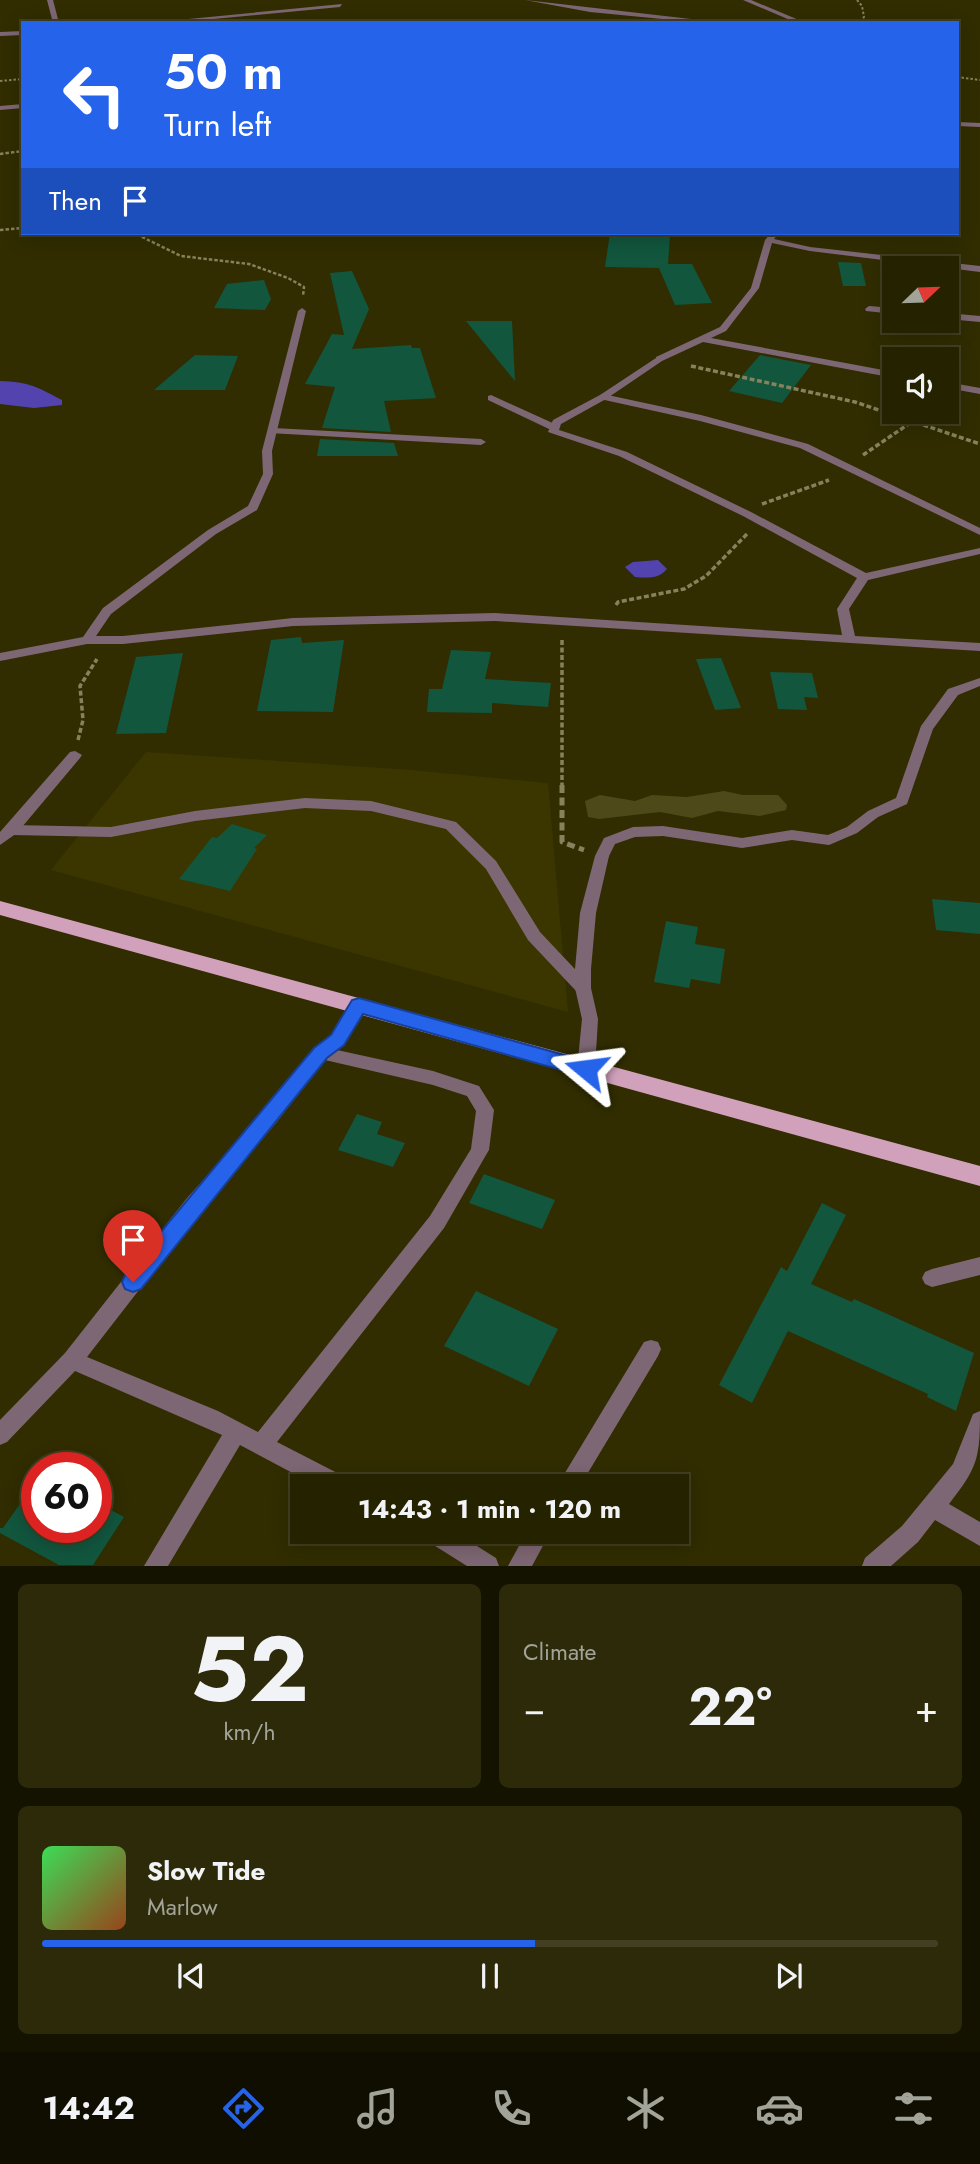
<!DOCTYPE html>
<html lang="en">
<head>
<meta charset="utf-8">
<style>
  :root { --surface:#252200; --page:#2d2a0a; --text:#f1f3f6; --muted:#a3a499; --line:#423f22; --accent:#2563eb }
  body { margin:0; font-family:Jost,sans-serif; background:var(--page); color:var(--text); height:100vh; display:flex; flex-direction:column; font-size:26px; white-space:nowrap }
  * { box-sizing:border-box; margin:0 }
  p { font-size:23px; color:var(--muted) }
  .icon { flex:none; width:38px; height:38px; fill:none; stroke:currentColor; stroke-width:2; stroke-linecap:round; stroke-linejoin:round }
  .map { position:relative; height:1566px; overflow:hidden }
  .sheet { display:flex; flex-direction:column; gap:18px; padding:18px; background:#141300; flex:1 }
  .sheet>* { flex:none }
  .guide { position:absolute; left:21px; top:21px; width:938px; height:214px; border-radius:0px; box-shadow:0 4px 18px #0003,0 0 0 2px var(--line); background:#2563eb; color:#fff; overflow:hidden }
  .needle { width:46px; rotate:67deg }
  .controls { position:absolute; left:882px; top:256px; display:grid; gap:14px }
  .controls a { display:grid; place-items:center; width:77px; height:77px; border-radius:0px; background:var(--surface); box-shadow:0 4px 18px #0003,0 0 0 2px var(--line); font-size:35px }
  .speed { position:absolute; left:21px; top:1452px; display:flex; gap:14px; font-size:35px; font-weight:700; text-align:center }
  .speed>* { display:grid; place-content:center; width:91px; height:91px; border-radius:50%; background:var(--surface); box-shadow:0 4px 18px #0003,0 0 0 2px var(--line); line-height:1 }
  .speed .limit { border:10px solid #d22; background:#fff; color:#111 }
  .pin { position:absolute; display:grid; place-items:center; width:60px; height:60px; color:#fff; margin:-72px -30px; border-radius:50% 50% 50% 0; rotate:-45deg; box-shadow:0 0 7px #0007 }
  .pin .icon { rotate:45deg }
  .me { position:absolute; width:77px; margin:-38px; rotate:286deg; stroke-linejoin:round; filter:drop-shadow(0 0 5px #0008) }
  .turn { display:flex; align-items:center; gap:24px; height:147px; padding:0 28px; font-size:32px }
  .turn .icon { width:91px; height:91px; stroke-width:2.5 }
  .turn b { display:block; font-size:49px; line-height:60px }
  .then { display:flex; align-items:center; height:66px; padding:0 28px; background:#0003; gap:14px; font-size:26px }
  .big { font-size:52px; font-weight:700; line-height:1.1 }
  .sheet .widget { flex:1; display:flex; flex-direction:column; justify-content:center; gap:10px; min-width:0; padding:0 24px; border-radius:10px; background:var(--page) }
  .sheet .dial { align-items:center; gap:0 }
  .dial b { font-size:91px; line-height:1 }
  .song { display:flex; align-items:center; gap:21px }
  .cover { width:84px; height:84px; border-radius:10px; background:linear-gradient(135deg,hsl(130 70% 55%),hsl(20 70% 35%)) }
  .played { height:7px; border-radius:4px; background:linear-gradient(90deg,var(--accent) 55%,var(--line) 55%) }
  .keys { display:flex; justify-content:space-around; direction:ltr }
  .heat { display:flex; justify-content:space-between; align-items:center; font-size:38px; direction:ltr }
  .sheet .tiles { flex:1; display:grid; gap:18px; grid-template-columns:1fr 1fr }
  .widget:last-child { grid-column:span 2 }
  .trip { position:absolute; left:290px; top:1474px; width:399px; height:70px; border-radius:0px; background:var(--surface); box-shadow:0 4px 18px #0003,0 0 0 2px var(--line); font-weight:700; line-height:70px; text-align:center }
  .menu { display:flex; height:112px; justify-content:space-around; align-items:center; background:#0f0e00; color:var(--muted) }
  .menu .icon { width:49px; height:49px }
  .menu .selected { color:var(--accent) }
  .menu b { font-size:32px; color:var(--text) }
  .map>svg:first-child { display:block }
  .built { fill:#3b3600 }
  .green { fill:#4e4919 }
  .water { fill:#5243af }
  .building { fill:#12563e }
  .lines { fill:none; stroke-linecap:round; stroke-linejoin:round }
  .path-far3 { stroke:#85825c; stroke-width:2; stroke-dasharray:2.5 2; stroke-linecap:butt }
  .path-far2 { stroke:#85825c; stroke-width:2.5; stroke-dasharray:3.5 2; stroke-linecap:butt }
  .path-far1 { stroke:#85825c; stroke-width:3.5; stroke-dasharray:5 2.5; stroke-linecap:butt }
  .path { stroke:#85825c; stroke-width:5; stroke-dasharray:8 4.5; stroke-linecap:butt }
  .service { fill:#7e6774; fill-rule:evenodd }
  .minor { fill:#7e6774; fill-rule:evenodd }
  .primary { fill:#d1a1bc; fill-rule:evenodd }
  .route { fill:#2563eb; stroke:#184099; stroke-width:2 }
</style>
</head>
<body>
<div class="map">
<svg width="980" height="1566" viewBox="0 0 980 1566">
  <rect width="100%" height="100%" fill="#312d00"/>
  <path class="built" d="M146 752 411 770 548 783 568 1012 51 870Z"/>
  <path class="green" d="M724 791 743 795H778L787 805 786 810 760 816 718 811 692 818 660 812 599 819 588 817 585 801 600 795 635 801 652 795 687 797Z"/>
  <path class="water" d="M0 381C30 382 37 387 62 400V405L34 408 0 404Z
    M658 560 667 569C659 579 647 578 635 577L625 567 633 562Z"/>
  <path class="building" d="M610 233 670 236 668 264H692L712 303 675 305 659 268 605 267Z
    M838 262 861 263 866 286H843Z
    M352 271 369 309 352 349 411 345 412 348H420L436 398 384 401 391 432 322 428 335 387 305 384 332 334 344 335 330 273Z
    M264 280 271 299 265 310 214 308 227 284Z
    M466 321H512L515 381Z
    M195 355 238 356 225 390H154Z
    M760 355 811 365 782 403 729 391Z
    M320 439 394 443 398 456H317Z
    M301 637 302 643 344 640 333 712 257 711 271 640Z
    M451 650 491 652 485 679 551 683 548 707 492 703V713L427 712 429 689H442Z
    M183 653 166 733 116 734 136 657Z
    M721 658 741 708 715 710 696 659Z
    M770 672 812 673 818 698 804 697 807 710 778 709Z
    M232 824 267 835 254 848 257 849 230 891 179 879 212 837 217 838Z
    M932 899 980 903V934L936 930Z
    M666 921 698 927 695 944 725 949 720 984 691 979 689 988 654 982Z
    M357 1114 382 1122 377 1134 405 1143 393 1167 338 1150Z
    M484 1174 555 1200 542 1229 469 1203Z
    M822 1203 846 1215 811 1284 852 1302 854 1299 974 1353 956 1411 927 1397 928 1394 788 1331 752 1403 719 1385 781 1267 787 1271Z
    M476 1291 558 1329 529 1386 444 1346Z
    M37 1480V1528H96V1502L124 1517 93 1565H59L0 1533V1528H3Z"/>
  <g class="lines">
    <path class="path-far3" d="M857 0 862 6 864 17 859 23
      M957 77 980 80
      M0 81 23 79"/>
    <path class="path-far2" d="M0 154 23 151
      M0 230 23 228
      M126 233 138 235 181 256 249 264 288 278 304 287 303 296"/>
    <path class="path-far1" d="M691 366 855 402 980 444
      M863 455 913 421
      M762 504 829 480
      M616 605 618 602 684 589 706 576 747 534
      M562 640V787
      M78 740 83 720 80 686 97 659"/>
    <path class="path" d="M562 785V842L584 850"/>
    <path class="service" d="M743 0H751L806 23H797Z
      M342 4 340 7 171 23H147Z
      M23 31V35L0 36V32Z
      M23 104V108L0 110V106Z
      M771 233 778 234 774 239 810 247 980 266V272L810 251 772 243 759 288 726 331 711 338 894 372V378L703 342 662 361H656V357L720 327 751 288 765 240Z
      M869 306 894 308V314L866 311 865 309Z
      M947 313 980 316V322L947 319Z
      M947 382 980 388V394L947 388Z
      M603 394 701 415 808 444 980 528V535L800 448 700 421 600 399V395Z
      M491 395 557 425 558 427 549 429 488 400V396Z
      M273 428 481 439 486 442 481 445 269 433V429Z
      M980 678V686L958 695 933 729 907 804 878 817 857 833 829 845 792 840 742 848 663 836 635 837 615 844 607 860H597L595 856 604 838 633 827 663 826 742 838 792 830 828 835 847 827 868 811 896 798 921 726 948 689Z
      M305 798 371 801 456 822 496 861 540 932 589 984 591 988 589 992 583 994 577 992 528 940 486 869 446 829 371 811 305 808 195 821 111 837 12 835 5 830 12 825 111 827 195 811Z
      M359 999 365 1001 367 1005 343 1045 337 1050 433 1071 479 1086 494 1110 489 1150 486 1155 444 1228 277 1442 347 1478 350 1486H317L240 1445 168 1566H144L222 1435 75 1371 7 1442 0 1445V1420L65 1353 187 1198 264 1113 315 1048 331 1035 353 1001ZM325 1060 433 1085 467 1096 476 1111 471 1149 430 1216 258 1432 218 1411 87 1357 201 1210 276 1123Z
      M980 1257V1275L932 1287 925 1284 922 1278 925 1272 932 1269Z
      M651 1340 658 1342 661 1349 658 1356 580 1486H557L644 1342Z
      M980 1411C980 1458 978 1467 949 1504L980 1522V1546L935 1520 918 1542 891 1566H862L865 1558 902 1526 953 1464 973 1414Z
      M421 1531H453L496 1558 499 1566H467L424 1539Z
      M527 1531H551L532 1566H508Z"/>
    <path class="minor" d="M47 0H53L59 23H53Z
      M525 0 726 23H703L590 12Z
      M957 122 980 123V127L957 126Z
      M302 308 306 311 272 451 273 474 257 510 216 534 111 614 96 636H123L293 618 495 613 842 635 837 609 857 578 743 516 619 456 548 432 553 420 600 395 659 356 662 357V361L606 399 561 424 559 430 627 452 751 512 866 573 980 548V554L868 580 849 609 855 636 980 643V651L495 621 293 626 123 644H87L0 661V653L83 637 103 608 208 530 248 506 263 474 262 451 298 311Z
      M75 751 82 755 80 758 17 833 0 845V832L70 752Z
      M602 851 609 856 596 913 591 969V988L598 1019 595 1069 592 1074 586 1076 580 1074 577 1069 582 1019 575 988V969L580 913 595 856Z"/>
    <path class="primary" d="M0 901 980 1166V1186L0 915Z"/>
  </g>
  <path class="route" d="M359 998 586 1061 593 1063 595 1069 593 1074 586 1077 363 1014 344 1045 327 1058 141 1289 133 1292 125 1289 122 1282 125 1275 314 1048 331 1035 352 1000Z"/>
</svg>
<div class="controls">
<a><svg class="needle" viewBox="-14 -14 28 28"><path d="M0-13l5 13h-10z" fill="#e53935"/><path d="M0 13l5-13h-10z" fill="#a3a499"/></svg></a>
<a><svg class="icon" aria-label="sound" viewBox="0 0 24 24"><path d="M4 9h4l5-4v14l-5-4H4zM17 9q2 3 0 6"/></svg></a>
</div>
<div class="speed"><div class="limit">60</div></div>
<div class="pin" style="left:133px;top:1282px;background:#d93025"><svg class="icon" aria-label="arrive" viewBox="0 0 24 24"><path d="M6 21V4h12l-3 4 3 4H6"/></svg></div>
<svg class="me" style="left:586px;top:1069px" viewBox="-20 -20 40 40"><path d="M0-17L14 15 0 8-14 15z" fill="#2563eb" stroke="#fff" stroke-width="4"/></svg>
<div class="trip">14:43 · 1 min · 120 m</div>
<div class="guide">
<div class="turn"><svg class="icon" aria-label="left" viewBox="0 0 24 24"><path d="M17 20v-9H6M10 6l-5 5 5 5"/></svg><div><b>50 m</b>Turn left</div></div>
<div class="then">Then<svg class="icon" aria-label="arrive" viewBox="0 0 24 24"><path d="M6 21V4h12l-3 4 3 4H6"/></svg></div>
</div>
</div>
<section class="sheet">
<div class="tiles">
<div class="widget dial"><b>52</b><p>km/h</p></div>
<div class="widget"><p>Climate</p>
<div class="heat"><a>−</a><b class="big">22°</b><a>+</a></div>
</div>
<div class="widget">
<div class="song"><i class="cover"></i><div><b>Slow Tide</b><p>Marlow</p></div></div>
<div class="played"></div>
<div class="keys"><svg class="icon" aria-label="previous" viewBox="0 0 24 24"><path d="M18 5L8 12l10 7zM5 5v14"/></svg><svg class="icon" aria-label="pause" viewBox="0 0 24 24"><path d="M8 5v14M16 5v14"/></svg><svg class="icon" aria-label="next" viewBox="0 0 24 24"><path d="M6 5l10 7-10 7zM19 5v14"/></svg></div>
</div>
</div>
</section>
<nav class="menu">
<b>14:42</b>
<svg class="icon selected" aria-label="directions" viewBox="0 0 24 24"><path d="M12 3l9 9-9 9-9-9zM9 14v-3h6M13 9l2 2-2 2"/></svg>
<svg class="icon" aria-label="music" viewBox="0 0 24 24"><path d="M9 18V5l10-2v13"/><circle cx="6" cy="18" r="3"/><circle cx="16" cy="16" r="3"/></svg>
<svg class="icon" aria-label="phone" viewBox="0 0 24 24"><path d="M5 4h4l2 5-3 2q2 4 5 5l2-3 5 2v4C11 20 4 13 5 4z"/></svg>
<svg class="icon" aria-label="climate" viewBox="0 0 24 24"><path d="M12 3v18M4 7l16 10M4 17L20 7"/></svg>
<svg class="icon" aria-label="car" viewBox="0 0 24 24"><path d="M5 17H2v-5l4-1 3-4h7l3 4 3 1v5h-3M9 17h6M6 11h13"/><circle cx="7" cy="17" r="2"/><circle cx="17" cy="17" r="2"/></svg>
<svg class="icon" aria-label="filters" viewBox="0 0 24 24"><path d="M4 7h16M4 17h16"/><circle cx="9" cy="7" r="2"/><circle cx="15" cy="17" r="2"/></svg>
</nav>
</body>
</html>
